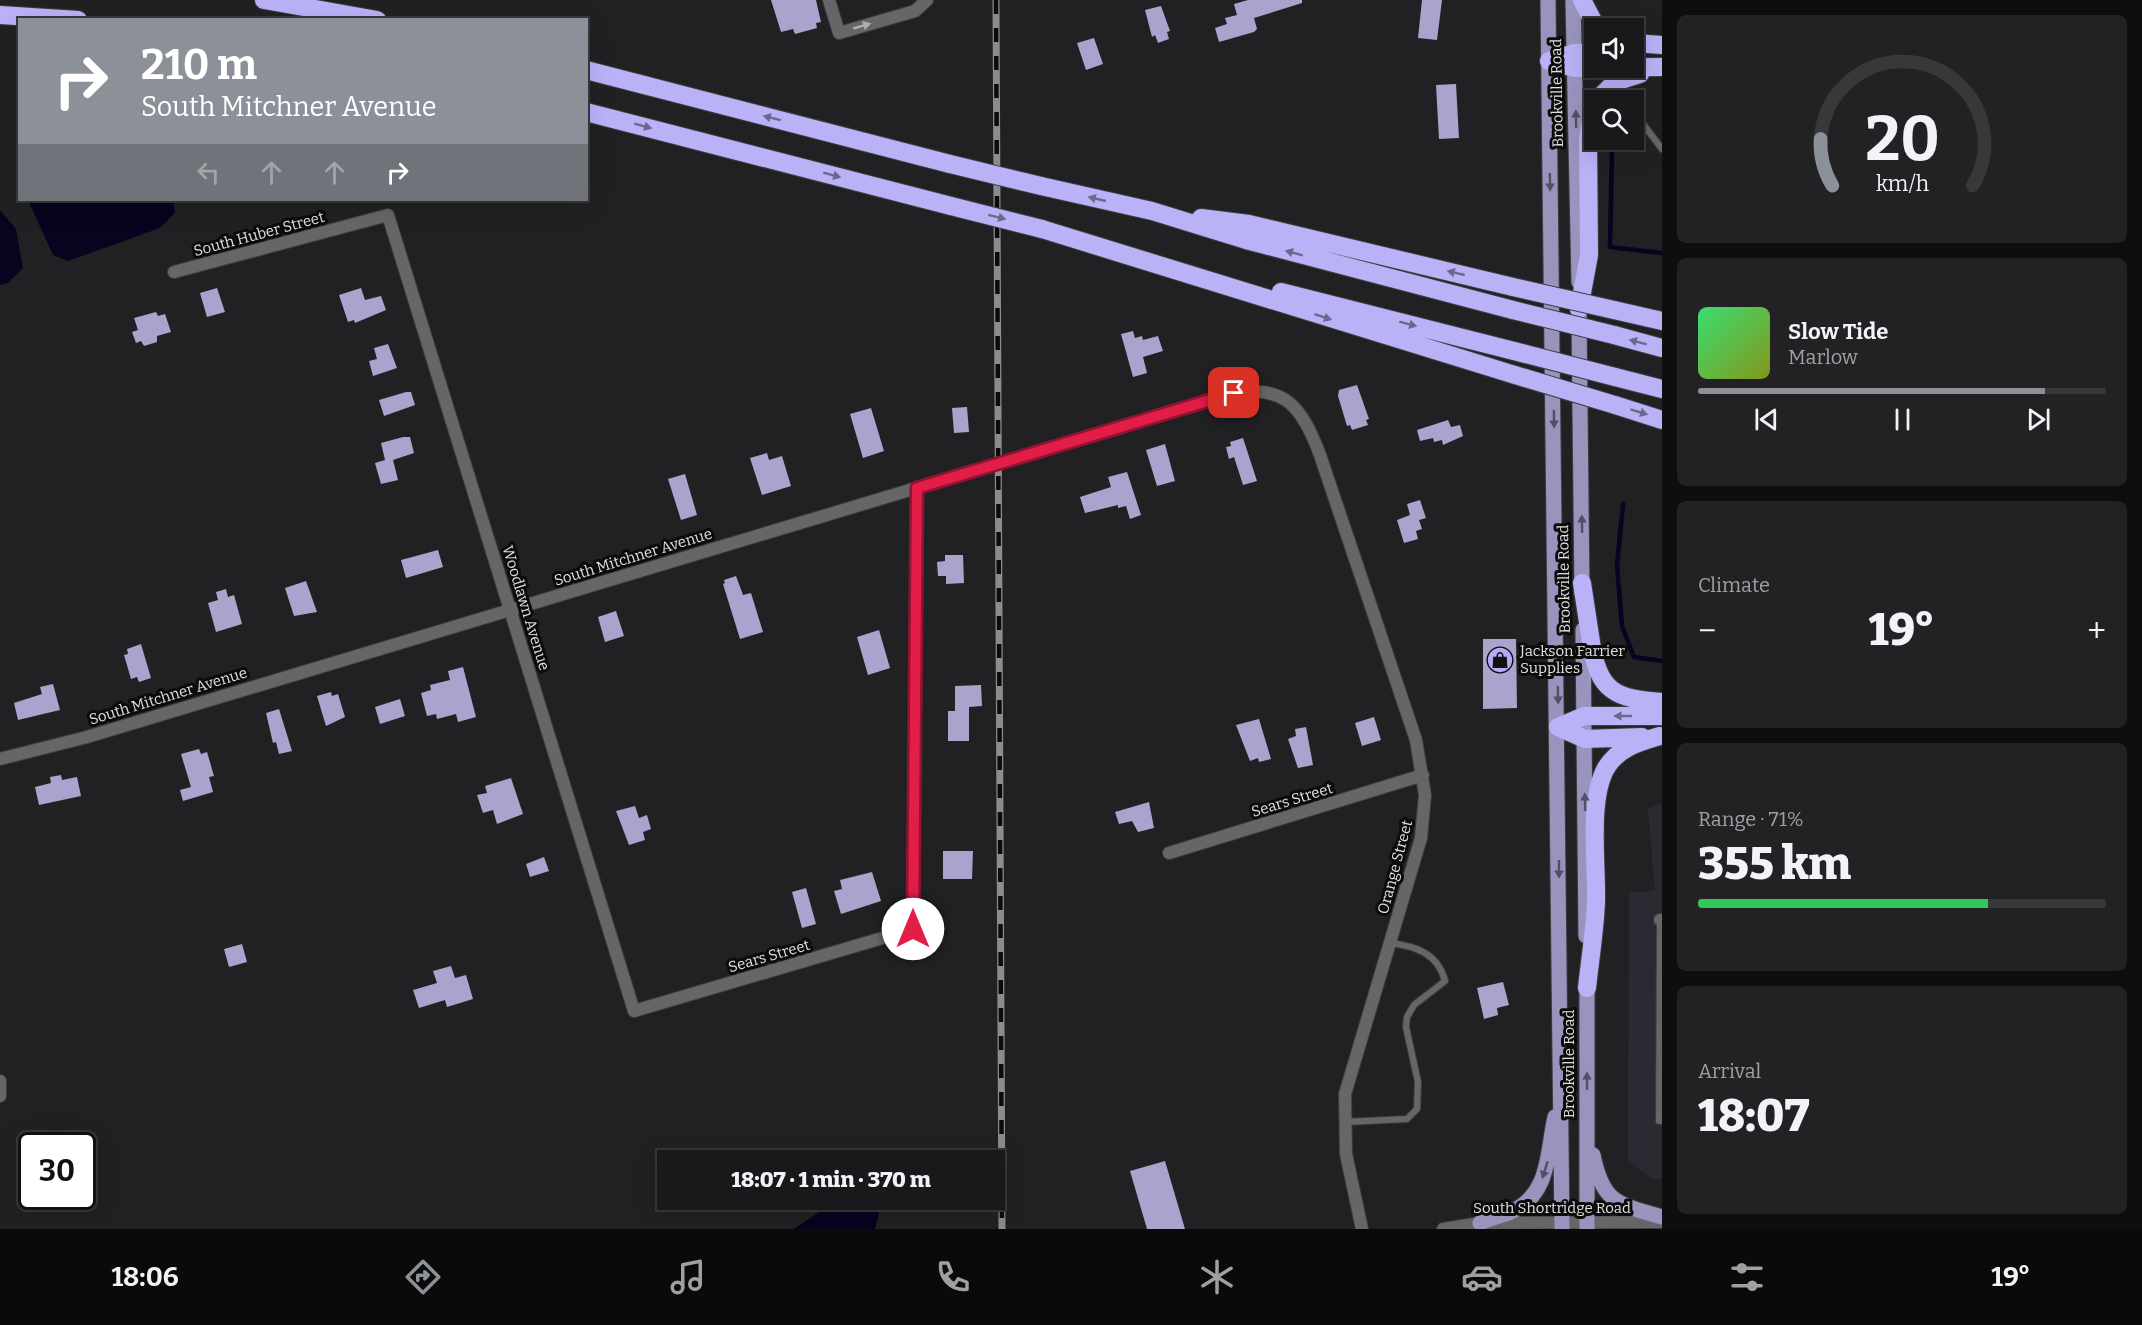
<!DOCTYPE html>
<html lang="en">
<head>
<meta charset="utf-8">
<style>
  :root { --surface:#19191b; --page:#222224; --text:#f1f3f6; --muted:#9fa0a3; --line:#37383a; --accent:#8c9099 }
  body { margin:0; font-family:Bitter,serif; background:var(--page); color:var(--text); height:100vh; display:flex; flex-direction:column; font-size:22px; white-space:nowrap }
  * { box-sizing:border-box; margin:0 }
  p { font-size:20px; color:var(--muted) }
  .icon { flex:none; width:33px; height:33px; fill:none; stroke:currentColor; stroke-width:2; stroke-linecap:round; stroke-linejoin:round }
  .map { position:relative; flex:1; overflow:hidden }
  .sheet { display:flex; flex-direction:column; gap:15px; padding:15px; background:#0e0e0f; width:480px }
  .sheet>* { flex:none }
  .guide { position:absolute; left:18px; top:18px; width:570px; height:183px; border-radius:0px; box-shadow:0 6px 24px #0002,0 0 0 2px var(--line); background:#8c9099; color:#fff; overflow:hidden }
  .tools { position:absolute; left:1584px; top:18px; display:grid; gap:12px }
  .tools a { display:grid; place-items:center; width:60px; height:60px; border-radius:0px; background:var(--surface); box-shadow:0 6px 24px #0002,0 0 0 2px var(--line); font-size:30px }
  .speed { position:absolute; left:18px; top:1132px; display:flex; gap:12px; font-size:30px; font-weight:700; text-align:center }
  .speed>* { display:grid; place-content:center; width:78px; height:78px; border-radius:50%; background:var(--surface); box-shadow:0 6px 24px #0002,0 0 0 2px var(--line); line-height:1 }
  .speed .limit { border:3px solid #111; border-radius:9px; background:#fff; color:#111 }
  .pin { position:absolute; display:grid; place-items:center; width:51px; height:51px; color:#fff; margin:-26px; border-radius:12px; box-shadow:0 3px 9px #0006 }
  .me { position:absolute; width:66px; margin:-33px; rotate:0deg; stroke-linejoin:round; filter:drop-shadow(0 0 4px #0008) }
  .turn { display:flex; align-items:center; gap:21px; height:126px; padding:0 24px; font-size:27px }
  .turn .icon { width:78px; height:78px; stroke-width:2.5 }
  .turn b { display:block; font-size:42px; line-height:51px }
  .lanes { display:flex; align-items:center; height:57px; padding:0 24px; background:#0003; justify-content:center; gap:30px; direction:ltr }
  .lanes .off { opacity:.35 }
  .big { font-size:45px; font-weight:800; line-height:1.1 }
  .sheet .tile { flex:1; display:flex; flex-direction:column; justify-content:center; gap:9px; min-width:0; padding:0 21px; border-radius:9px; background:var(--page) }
  .sheet .dial { align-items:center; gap:0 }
  .dial svg { height:156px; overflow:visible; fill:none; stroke:var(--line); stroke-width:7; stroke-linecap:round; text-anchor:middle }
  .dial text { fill:var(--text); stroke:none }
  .song { display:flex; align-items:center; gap:18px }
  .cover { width:72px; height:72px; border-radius:9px; background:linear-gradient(135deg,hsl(140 70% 55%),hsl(70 70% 35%)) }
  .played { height:6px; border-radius:3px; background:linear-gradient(90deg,var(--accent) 85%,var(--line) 85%) }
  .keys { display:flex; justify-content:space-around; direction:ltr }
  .heat { display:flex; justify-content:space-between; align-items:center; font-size:33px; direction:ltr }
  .charge { height:9px; border-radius:4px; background:linear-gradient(90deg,#34c759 71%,var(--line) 0) }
  .trip { position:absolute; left:657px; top:1150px; width:348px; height:60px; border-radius:0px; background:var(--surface); box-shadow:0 6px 24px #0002,0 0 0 2px var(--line); font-weight:800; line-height:60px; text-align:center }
  .menu { display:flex; height:96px; justify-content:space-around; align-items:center; background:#0a0a0b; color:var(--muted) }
  .menu .icon { width:42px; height:42px }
  .menu .selected { color:var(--accent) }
  .menu b { font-size:27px; color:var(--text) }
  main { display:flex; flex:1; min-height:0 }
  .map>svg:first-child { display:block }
  .built { fill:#2a2a32 }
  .water { fill:#08031e }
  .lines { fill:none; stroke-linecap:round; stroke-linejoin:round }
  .stream { stroke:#08031e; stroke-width:4.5 }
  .building { fill:#a8a4ce }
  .lane-casing { stroke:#3e3e40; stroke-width:8 }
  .street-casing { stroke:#3e3e40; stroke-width:14 }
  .primary-casing { stroke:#3e3e40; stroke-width:17 }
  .highway-casing { stroke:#3e3e40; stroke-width:20 }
  .lane { stroke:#666669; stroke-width:6 }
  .street { stroke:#666669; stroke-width:12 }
  .primary { stroke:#9894be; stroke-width:15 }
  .highway { stroke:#b9b2f7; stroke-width:18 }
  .rail-casing { stroke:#8c8c8e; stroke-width:7 }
  .rail { stroke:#0b0b0c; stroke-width:4.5; stroke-dasharray:14; stroke-linecap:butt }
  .highway-bridge-casing { stroke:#3e3e40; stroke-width:20; stroke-linecap:butt }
  .highway-bridge { stroke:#b9b2f7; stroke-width:18 }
  .oneway { fill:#afafb1 }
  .oneway2 { fill:#6b678d }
  .oneway3 { fill:#525065 }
  .route-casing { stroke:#92132f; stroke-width:15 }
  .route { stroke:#e11d48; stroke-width:10 }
  .labels { text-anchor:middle; stroke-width:6; stroke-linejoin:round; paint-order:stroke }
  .street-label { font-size:15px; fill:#e0e0e1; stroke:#0b0b0c }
  .poi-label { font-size:15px; fill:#e0e0e1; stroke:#0b0b0c; text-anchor:start }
</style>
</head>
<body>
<main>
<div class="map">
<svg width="1662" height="1229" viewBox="0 0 1662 1229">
  <rect width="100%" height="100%" fill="#212124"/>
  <path class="built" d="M1662 803V1179H1652L1628 1161 1629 892 1655 891 1648 808Z"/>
  <path class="water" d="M28 200H173L175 213 160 228 68 261 53 255Z
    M0 210 16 229 23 268 8 283 0 285Z
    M837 1200H871L879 1214 875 1229H794Z"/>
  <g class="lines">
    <path class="stream" d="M1612 148 1610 247 1662 253
      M1623 504 1617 566 1622 626 1634 657 1662 661"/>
  </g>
  <path class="building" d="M771 0H816L821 22 816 23 817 28 795 34 793 29 781 32Z
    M1248 0H1302V3L1254 18 1257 29 1254 32 1219 42 1215 28 1227 24 1225 18 1237 15 1234 4Z
    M1422 0H1442L1437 40 1418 38Z
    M1161 6 1170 31 1167 32 1169 39 1158 43 1155 35 1152 37 1145 10Z
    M1094 38 1103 64 1086 70 1077 43Z
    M1456 84 1459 138 1439 139 1436 85Z
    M217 288 225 312 207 317 200 293Z
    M361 288 365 300 381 296 386 310 355 323 354 320 348 322 339 295Z
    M156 312 158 316 165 314 171 332 157 336V342L144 346 141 341 136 343 132 332 138 330 134 318Z
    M1133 331 1135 338 1142 336 1143 340 1158 336 1163 351 1143 357 1147 373 1133 377 1121 334Z
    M388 344 397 368 373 376 369 361 377 359 374 348Z
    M1357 385 1369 419 1366 420 1368 425 1352 430 1350 425 1347 426 1338 396 1339 390Z
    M406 392H411L415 405 384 416 379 400Z
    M967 407 969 432 954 433 952 408Z
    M871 408 884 451 863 458 850 414Z
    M1448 420 1451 427 1460 425 1463 436 1443 445 1442 440 1434 442 1433 438 1420 441 1417 430Z
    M403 437H410L414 453 393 460 398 480 381 484 375 463 385 460 381 443Z
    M1243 438 1257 481 1243 485 1234 457 1229 459 1226 447 1231 446 1230 442Z
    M1165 444 1175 481 1157 486 1146 450Z
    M767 453 769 460 782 456 791 486 762 495 750 458Z
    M1127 472 1141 515 1130 519 1126 506 1118 508V505L1085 513 1080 497 1111 487 1108 477Z
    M685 474 697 515 681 520 668 479Z
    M1420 500 1426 518 1419 520 1422 529 1416 531 1418 539 1404 543 1397 520 1410 515 1407 504Z
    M438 550 443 567 406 578 401 560Z
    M945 555H963L964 583 946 584V576H938L937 562 945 561Z
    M736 576 743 595 751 593 763 632 740 639 723 584 725 583 724 580Z
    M306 581 317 612 294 616 285 588Z
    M226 589 228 597 234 595 242 624 216 632 208 603 218 600 216 592Z
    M616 611 624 636 605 642 598 617Z
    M879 630 890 668 868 675 857 637Z
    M1483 639H1516L1517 708 1483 709Z
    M141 644 151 678 139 682 137 677 131 679 124 655 128 654 127 649Z
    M463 667 476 717 458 722 456 714 437 719 436 714 427 716 421 693 431 690 430 685 450 680 448 671Z
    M53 684 60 710 18 720 14 703 42 694 40 687Z
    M981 685 982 706 969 707V741H948V711H955V686Z
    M331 692 332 696 338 694 345 717 326 726 317 696Z
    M400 699 405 716 380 724 375 707Z
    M279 709 292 751 279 754 276 742 273 743 266 713Z
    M1374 717 1381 740 1362 746 1355 723Z
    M1259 719 1271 759 1259 762 1258 758 1250 761 1236 725Z
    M1306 727 1313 765 1298 768 1288 739 1296 736 1295 729Z
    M199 749 201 754 207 752 214 776 209 777 213 792 183 801 180 790 191 787 181 754Z
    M61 775 62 780 77 777 81 796 39 805 35 787 51 783 50 777Z
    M511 778 523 814 497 824 493 810 483 813 477 795 487 793 485 786Z
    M1149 802 1154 828 1138 832 1132 821 1119 824 1115 812Z
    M635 806 639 818 647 815 651 829 643 832 645 840 629 845 616 811Z
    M943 851H973L972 879H943Z
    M544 857 549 871 530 877 526 864Z
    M872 872 881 901 841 914 834 891 842 889 840 880Z
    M806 888 816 924 802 928 792 892Z
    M242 944 247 962 229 967 224 949Z
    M451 966 455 978 466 975 473 999 447 1007 445 1000 419 1008 413 990 437 983 433 971Z
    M1503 982 1509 1005 1497 1008 1498 1015 1484 1019 1477 988Z
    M1165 1161 1185 1229H1147L1130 1171Z"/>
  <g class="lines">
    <g class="lane-casing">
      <path id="lane" d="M1616 83 1626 100
        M1634 112 1662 149
        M1660 921 1659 1121H1662
        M1345 1122 1407 1119 1417 1109 1418 1082 1406 1027 1407 1017 1414 1005 1445 981C1438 953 1415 946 1390 943"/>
    </g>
    <g class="street-casing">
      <path id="street" d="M829 0 839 33 915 11 927 0
        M174 272 388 215 634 1011 913 929 917 488
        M0 759 87 737 1223 396C1282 382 1300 402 1320 455L1416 740 1425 795 1421 838 1345 1094 1346 1154 1362 1229
        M1169 853 1423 775
        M1660 920H1662
        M0 1081V1096
        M1443 1229 1480 1223 1662 1222"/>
    </g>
    <g class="primary-casing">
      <path id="primary" d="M1548 0 1562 1229
        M1573 0 1579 282
        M1579 315 1582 594
        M1583 630 1586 936
        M1587 978V1229
        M1593 1155C1603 1204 1618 1204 1662 1217
        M1480 1223C1490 1218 1501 1216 1511 1212 1551 1194 1547 1151 1555 1117"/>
    </g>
    <g class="highway-casing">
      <path id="highway" d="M264 0 377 20
        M1582 0 1593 21 1600 28
        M0 15 78 20
        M1634 43 1662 45
        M1549 61 1575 68 1662 67
        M1549 61 1574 53 1594 52
        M586 70 950 164
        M1597 100 1615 82 1640 74
        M586 112 951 206
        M1041 186 1152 211 1246 240 1513 310
        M1201 218 1249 224 1513 287
        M1042 229 1515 375
        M1281 292 1514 351
        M1579 309 1589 255 1588 138 1594 106
        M1614 310 1662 321
        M1614 335 1662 348
        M1615 377 1662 389
        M1615 405 1662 420
        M1582 583C1585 603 1588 623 1591 642 1598 691 1615 699 1662 702
        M1558 727 1585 739 1642 737
        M1558 727 1584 716H1662
        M1587 988C1590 959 1595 930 1596 901 1597 864 1588 800 1606 768 1618 748 1639 742 1660 736"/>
    </g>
    <use href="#lane" class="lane"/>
    <use href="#street" class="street"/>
    <use href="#primary" class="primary"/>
    <use href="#highway" class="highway"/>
    <g class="rail-casing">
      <path id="rail" d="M996 0 1002 1229"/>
    </g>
    <use href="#rail" class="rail"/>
    <g class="highway-bridge-casing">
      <path id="highway-bridge" d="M950 164 1041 186
        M951 206 1042 229
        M1513 287 1614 310
        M1513 310 1614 335
        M1514 351 1615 377
        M1515 375 1615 405"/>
    </g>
    <use href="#highway-bridge" class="highway-bridge"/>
  </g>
  <defs><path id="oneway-solid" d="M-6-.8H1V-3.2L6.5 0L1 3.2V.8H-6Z" transform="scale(1.5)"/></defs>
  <use class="oneway" href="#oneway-solid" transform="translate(862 26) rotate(-16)"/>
  <g class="oneway2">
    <use href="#oneway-solid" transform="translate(772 118) rotate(-166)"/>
    <use href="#oneway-solid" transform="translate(643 126) rotate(15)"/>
    <use href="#oneway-solid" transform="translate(832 175) rotate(15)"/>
    <use href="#oneway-solid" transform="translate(1097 199) rotate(-167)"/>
    <use href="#oneway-solid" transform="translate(997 217) rotate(14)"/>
    <use href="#oneway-solid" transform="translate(1294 253) rotate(-165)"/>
    <use href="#oneway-solid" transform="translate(1456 273) rotate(-167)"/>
    <use href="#oneway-solid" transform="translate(1323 317) rotate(18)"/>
    <use href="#oneway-solid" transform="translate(1408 324) rotate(15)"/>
    <use href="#oneway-solid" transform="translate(1638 342) rotate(-165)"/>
    <use href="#oneway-solid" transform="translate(1639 412) rotate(17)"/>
    <use href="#oneway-solid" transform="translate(1623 716) rotate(180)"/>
  </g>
  <g class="oneway3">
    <use href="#oneway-solid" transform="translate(1576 119) rotate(-91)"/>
    <use href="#oneway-solid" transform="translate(1550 182) rotate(89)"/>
    <use href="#oneway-solid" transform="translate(1554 419) rotate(89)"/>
    <use href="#oneway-solid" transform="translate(1582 524) rotate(-91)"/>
    <use href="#oneway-solid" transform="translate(1558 695) rotate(89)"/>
    <use href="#oneway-solid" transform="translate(1585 802) rotate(-91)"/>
    <use href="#oneway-solid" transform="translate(1559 869) rotate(90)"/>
    <use href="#oneway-solid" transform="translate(1587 1081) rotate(-90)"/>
    <use href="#oneway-solid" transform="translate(1545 1170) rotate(107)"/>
  </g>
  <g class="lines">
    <g class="route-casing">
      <path id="route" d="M913 929 917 488 1234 393"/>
    </g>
    <use href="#route" class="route"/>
  </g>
  <defs>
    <g id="shop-disc" transform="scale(1.35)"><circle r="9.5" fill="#b5acf9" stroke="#0b0b0c"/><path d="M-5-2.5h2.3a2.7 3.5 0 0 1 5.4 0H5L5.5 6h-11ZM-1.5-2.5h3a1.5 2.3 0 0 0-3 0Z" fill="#111"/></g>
  </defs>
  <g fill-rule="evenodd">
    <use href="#shop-disc" x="1500" y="660"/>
  </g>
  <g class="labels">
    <g class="street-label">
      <text transform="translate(1557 93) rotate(-91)" y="5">Brookville Road</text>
      <text transform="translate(259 234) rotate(-15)" y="5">South Huber Street</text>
      <text transform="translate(633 557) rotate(-17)" y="5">South Mitchner Avenue</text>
      <text transform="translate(1564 579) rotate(-91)" y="5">Brookville Road</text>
      <text transform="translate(526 608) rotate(73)" y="5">Woodlawn Avenue</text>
      <text transform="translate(168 696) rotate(-17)" y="5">South Mitchner Avenue</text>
      <text transform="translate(1292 800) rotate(-17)" y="5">Sears Street</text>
      <text transform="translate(1395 867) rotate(-75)" y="5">Orange Street</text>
      <text transform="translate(769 956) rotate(-16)" y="5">Sears Street</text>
      <text transform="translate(1569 1064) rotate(-90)" y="5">Brookville Road</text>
      <text x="1552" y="1213">South Shortridge Road</text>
    </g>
    <g class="poi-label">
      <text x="1520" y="656">Jackson Farrier<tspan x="1520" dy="17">Supplies</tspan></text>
    </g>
  </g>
</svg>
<div class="tools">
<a><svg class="icon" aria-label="sound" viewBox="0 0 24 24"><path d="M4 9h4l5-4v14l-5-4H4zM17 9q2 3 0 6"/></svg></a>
<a><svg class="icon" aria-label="search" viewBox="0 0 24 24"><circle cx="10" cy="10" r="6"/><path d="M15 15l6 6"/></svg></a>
</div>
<div class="speed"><div class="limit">30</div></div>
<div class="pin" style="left:1234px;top:393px;background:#d93025"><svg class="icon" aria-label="arrive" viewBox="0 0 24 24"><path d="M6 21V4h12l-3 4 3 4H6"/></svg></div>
<svg class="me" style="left:913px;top:929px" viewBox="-20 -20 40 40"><circle r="19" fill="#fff"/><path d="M0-13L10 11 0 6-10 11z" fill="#e11d48"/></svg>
<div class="trip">18:07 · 1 min · 370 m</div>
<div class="guide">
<div class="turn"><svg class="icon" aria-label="right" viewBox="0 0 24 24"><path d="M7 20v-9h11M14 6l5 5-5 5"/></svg><div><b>210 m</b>South Mitchner Avenue</div></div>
<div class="lanes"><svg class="icon off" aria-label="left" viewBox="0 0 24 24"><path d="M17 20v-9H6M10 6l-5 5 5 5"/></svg><svg class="icon off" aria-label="ahead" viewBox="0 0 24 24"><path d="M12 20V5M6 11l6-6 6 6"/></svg><svg class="icon off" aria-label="ahead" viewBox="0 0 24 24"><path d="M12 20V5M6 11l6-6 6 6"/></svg><svg class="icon" aria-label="right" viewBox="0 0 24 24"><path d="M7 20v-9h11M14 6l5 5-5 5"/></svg></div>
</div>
</div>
<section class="sheet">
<div class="tile dial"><svg viewBox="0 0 100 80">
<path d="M14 69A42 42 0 1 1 86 69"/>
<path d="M14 69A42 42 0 0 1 8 45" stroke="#8c9099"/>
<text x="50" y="56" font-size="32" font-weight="700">20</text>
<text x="50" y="72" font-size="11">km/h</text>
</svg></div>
<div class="tile">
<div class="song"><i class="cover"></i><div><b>Slow Tide</b><p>Marlow</p></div></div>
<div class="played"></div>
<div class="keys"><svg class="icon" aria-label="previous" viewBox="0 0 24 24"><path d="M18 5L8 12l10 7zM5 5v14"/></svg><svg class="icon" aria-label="pause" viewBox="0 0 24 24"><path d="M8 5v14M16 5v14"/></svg><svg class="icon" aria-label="next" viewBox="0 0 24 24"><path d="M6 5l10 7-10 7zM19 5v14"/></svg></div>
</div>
<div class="tile"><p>Climate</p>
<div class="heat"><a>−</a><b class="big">19°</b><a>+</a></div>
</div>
<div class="tile"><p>Range · 71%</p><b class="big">355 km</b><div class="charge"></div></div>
<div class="tile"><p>Arrival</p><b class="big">18:07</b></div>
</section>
</main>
<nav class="menu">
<b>18:06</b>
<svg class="icon selected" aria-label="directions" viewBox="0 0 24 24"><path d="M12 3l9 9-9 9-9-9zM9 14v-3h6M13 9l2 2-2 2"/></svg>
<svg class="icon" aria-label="music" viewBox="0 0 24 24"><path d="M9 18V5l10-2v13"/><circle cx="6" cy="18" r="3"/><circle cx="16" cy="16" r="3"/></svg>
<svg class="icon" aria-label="phone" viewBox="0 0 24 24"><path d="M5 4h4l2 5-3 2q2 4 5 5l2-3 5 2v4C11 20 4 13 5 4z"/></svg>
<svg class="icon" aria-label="climate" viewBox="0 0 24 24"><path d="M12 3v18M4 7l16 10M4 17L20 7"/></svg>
<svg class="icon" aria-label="car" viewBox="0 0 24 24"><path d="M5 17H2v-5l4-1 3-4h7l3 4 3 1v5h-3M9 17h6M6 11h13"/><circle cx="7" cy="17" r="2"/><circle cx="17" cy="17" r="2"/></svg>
<svg class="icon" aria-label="filters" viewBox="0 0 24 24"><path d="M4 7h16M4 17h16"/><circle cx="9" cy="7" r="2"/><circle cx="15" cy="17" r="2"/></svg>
<b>19°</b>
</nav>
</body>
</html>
